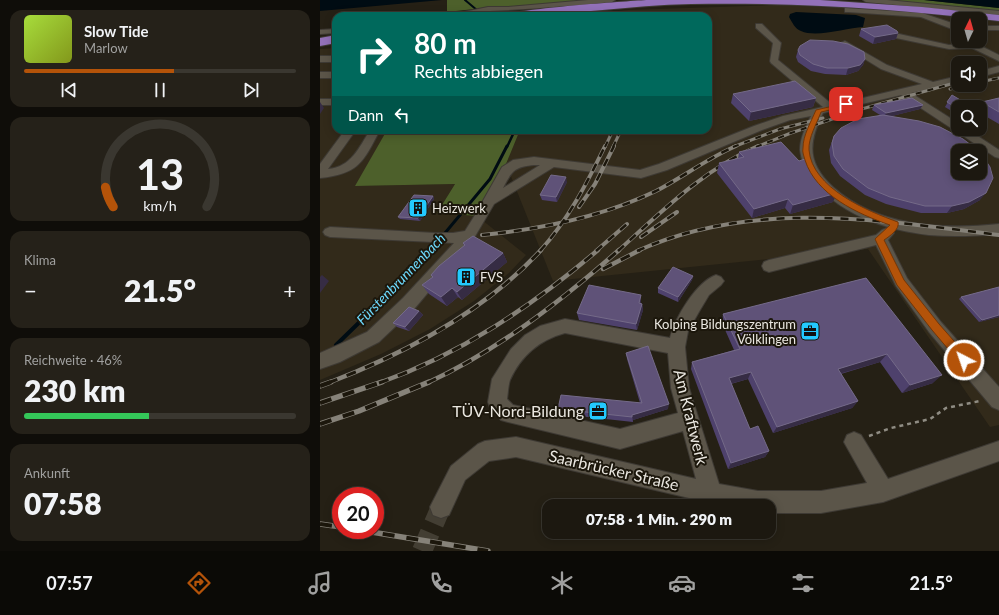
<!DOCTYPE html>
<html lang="de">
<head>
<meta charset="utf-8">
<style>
  :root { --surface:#1c1810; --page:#252119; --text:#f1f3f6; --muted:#a0a09f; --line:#3a3730; --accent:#b45309 }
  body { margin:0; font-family:Lato,sans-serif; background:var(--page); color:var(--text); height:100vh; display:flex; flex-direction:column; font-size:15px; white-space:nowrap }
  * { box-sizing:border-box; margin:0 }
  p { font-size:13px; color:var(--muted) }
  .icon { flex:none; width:22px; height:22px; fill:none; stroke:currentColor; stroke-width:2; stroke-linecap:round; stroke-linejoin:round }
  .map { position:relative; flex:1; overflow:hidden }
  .panel { display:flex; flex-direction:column; gap:10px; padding:10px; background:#0f0d09; width:320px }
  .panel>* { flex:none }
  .top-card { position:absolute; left:12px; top:12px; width:380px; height:122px; border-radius:12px; box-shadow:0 2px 10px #0003,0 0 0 1px var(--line); background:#00695c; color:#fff; overflow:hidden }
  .needle { width:26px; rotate:5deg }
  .controls { position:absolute; left:631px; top:12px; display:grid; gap:8px }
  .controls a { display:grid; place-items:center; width:36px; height:36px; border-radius:8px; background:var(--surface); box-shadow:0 2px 10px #0003,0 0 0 1px var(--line); font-size:20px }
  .speed { position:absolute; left:12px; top:487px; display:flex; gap:8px; font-size:20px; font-weight:700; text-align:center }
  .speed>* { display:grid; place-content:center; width:52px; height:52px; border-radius:50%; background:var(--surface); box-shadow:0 2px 10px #0003,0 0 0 1px var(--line); line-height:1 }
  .speed .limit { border:6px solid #d22; background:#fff; color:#111 }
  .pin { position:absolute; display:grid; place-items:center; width:34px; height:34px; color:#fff; margin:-17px; border-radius:8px; box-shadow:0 2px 6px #0006 }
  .me { position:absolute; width:44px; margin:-22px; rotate:319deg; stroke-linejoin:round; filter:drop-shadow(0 0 3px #0008) }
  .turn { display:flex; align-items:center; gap:14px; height:84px; padding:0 16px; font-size:18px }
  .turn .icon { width:52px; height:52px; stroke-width:2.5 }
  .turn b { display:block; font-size:28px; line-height:34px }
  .then { display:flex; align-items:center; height:38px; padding:0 16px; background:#0003; gap:8px; font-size:15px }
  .big { font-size:30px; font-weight:800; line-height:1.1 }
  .panel .widget { flex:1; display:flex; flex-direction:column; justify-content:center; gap:6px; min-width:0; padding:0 14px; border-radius:12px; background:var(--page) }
  .panel .dial { align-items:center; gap:0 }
  .dial svg { height:104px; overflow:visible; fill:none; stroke:var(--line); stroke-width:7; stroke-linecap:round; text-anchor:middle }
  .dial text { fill:var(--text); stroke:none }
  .song { display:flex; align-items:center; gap:12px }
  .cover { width:48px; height:48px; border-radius:6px; background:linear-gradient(135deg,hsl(80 70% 55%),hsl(70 70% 35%)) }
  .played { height:4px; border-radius:2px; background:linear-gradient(90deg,var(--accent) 55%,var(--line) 55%) }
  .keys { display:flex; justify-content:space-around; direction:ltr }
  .heat { display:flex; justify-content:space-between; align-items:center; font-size:22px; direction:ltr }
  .charge { height:6px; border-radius:3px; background:linear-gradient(90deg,#34c759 46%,var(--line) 0) }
  .trip { position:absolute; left:222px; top:499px; width:234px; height:40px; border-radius:12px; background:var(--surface); box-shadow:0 2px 10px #0003,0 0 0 1px var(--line); font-weight:800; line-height:40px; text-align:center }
  .tab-bar { display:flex; height:64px; justify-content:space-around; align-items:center; background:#0b0a06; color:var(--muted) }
  .tab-bar .icon { width:28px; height:28px }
  .tab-bar .on { color:var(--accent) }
  .tab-bar b { font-size:18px; color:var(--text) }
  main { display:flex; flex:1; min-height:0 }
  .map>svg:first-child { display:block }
  .built { fill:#322a1a; fill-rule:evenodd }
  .forest { fill:#4d602b }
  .water { fill:#000c13 }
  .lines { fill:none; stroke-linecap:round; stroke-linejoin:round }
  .stream-far3 { stroke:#000c13; stroke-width:2 }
  .stream-far2 { stroke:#000c13; stroke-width:2.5 }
  .stream-far1 { stroke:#000c13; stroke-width:3 }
  .stream { stroke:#000c13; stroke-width:4 }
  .minor-tunnel { stroke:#433e33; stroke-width:20; stroke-dasharray:20 10; stroke-linecap:butt }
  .minor-casing { stroke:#3e3a34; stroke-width:2 }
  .highway-casing { stroke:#3e3a34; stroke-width:2 }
  .path { stroke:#8f8c83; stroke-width:2.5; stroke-dasharray:4 4; stroke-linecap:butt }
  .minor { fill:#5b5549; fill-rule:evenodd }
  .highway { fill:#9371b9; fill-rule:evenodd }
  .rail-far3-casing { stroke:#868279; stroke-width:3 }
  .rail-far2-casing { stroke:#868279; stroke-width:4 }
  .rail-far1-casing { stroke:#868279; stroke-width:4.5 }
  .rail-casing { stroke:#868279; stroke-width:5.5 }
  .rail-far3 { stroke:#1c170c; stroke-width:2; stroke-dasharray:6; stroke-linecap:butt }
  .rail-far2 { stroke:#1c170c; stroke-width:2.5; stroke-dasharray:8; stroke-linecap:butt }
  .rail-far1 { stroke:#1c170c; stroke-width:3; stroke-dasharray:10; stroke-linecap:butt }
  .rail { stroke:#1c170c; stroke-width:4; stroke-dasharray:12; stroke-linecap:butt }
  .wall { fill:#4e416c }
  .shaded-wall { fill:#362c44 }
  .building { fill:#5f5278; stroke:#746a88 }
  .route { fill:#b45309; stroke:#753606 }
  .labels { text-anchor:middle; stroke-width:4; stroke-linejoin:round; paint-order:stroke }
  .poi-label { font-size:13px; fill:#eae7e0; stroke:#1c170c; text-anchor:start }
  .water-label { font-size:14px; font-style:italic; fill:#6dd9fc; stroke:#1c170c }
  .near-poi-label { font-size:16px; fill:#eae7e0; stroke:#1c170c; text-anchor:end }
  .near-street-label { font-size:16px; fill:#eae7e0; stroke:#1c170c }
</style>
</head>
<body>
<main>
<section class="panel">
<div class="widget">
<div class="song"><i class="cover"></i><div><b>Slow Tide</b><p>Marlow</p></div></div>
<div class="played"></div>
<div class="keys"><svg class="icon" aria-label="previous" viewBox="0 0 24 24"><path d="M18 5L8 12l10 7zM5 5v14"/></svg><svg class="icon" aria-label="pause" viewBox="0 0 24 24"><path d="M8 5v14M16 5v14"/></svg><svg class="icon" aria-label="next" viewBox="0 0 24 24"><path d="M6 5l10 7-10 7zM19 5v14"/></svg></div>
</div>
<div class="widget dial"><svg viewBox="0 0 100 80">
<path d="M14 69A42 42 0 1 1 86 69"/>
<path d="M14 69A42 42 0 0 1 8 54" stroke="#b45309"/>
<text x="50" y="56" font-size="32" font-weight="700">13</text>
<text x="50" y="72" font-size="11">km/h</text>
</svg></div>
<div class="widget"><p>Klima</p>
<div class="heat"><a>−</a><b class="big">21.5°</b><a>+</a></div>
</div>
<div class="widget"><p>Reichweite · 46%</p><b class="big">230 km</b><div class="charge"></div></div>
<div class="widget"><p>Ankunft</p><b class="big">07:58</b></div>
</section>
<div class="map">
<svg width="679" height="551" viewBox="0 0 679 551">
  <rect width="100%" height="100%" fill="#252015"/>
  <path class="built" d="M457 5 565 10 651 19H638V41H660V20L679 22V425L670 427 548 249 233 281 186 164 200 130H388V16H249L308 10ZM638 63H660V85H638ZM638 107H660V129H638ZM638 151H660V173H638Z
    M16 48V130H67L36 186 135 184 117 213 157 216 206 255 189 273 154 301 110 329 61 354 0 380V49Z"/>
  <path class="forest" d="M127 0H275C225 5 176 6 127 12Z
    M561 0H604L679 8V13Z
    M67 130H200L186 164 182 169 157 216 117 213 135 184 35 186Z"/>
  <path class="water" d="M0 0H122L0 11Z
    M604 0H679V8Z
    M476 12 536 15 545 18 543 27C527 28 496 38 481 31 475 29 472 22 469 17L470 14Z"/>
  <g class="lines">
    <path class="stream-far3" d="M145 0 164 16"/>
    <path class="stream-far2" d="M187 147 195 130"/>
    <path class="stream-far1" d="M110 251 170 179 187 146"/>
    <path class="stream" d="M16 345 90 273 110 250"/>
    <path class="minor-tunnel" d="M102 551 121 507"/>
    <g class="minor-casing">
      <path id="minor" d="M268 0H295L292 2C251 6 210 9 170 11 157 12 146 16 133 16L134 14 168 7H188Z
        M543 0H567L679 11V15L546 2Z
        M525 8 602 13 638 25V28L632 29 601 17 528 12H525Z
        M436 24H442L461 43 458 60 513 105 602 84 561 69 522 45 521 43 525 41 567 65 613 82 638 76V82L591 93 638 123V129H647L679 150V158L675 157 581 95 503 113C488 143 487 163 513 187 558 227 622 230 679 224V234C656 236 632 237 609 235 566 230 515 214 490 175 485 168 481 159 480 150 480 138 486 126 491 116L470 120 442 130 347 170 321 178 234 167 174 204 154 238 95 308 59 342 20 362 0 369V353L47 332 83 298 134 243 10 237 5 235 3 232 5 229 10 227 115 233H133L145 231 155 215 182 167 193 160 214 157 320 170 339 164 434 126 463 116 503 107 451 63 450 61 453 43 436 28ZM214 165H220L183 188C192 171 194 167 214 165Z
        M660 26H679V30H660Z
        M16 29V33L0 34V30Z
        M576 34H579L629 45 643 43 641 41H651L679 55V61L652 48 629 49 576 38Z
        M0 56H16V62H0Z
        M679 66V72L660 77V71Z
        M0 72H16V78H0Z
        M0 99H16V105H0Z
        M25 130H36L8 169C31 167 39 148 50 130H60C43 162 39 174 0 178V164Z
        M567 228 572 230 574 233 568 240 587 278 621 322 679 387V410L672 407 609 332 576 286 556 245 449 272 444 270 442 266 444 262 449 260 556 235 562 230Z
        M396 275 401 277 404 281 401 285 389 295 380 310 368 331 365 347 369 388 399 484 438 491H501L547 483 524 442 527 435 534 432 541 435 568 479 679 441V461L563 502 501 513H449V506H403L196 457 169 461 145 480 129 515 121 518 113 515 110 507 131 466 158 444 165 441 196 437 376 479 363 431 300 449 188 422 181 420 170 408 168 402 172 379 191 349 205 335 220 326 245 319 350 338C355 318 376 282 396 275ZM245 333 348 353 351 388 358 413 300 429 193 405 187 399C188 393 188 386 190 380 201 356 219 340 245 333Z"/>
    </g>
    <g class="highway-casing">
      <path id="highway" d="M328 0H500L602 7 679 15V21C577 9 474 2 371 4 309 5 247 16 185 16 190 9 310 1 328 0Z
        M16 35V43L0 46V38Z"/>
    </g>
    <path class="path" d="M549 436 571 428 610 419 626 408 660 401"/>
    <use href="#minor" class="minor"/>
    <use href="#highway" class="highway"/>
    <g class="rail-far3-casing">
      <path id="rail-far3" d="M660 82 679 78
        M630 89 648 85
        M538 110 638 82
        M285 147 293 130
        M293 147 301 130
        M413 147 460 129 503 118
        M436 147 471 133 542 109"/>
    </g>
    <g class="rail-far2-casing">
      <path id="rail-far2" d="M259 207 275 184 294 146
        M162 235C222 229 282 217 336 191 363 177 388 158 416 146
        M321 237 357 212
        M220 251C248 220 267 183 285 146
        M276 251 307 224
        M298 251C341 212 384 169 438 146
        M317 251C433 199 558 220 679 235"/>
    </g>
    <g class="rail-far1-casing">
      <path id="rail-far1" d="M283 269 320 250
        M8 383C86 353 164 312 221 250
        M59 383C141 354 212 306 278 250
        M107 383C177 351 241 301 299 250"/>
    </g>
    <g class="rail-casing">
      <path id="rail" d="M0 386 11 382
        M0 403 62 382
        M0 424 39 411 109 382
        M0 524 21 527
        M39 530 168 551"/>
    </g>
    <use href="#rail-far3" class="rail-far3"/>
    <use href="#rail-far2" class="rail-far2"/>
    <use href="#rail-far1" class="rail-far1"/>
    <use href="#rail" class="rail"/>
  </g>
  <path class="wall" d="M541 29 578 33 576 39 553 44 539 36Z
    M478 50 545 59 543 65 538 71 526 75 505 74 491 71 478 62 476 57Z
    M413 94 496 98 493 107 429 121 411 103Z
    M632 95 638 107V115L625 107Z
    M679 98V124L660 113V107H659L662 102Z
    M554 105H603L600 109 572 116 660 200 644 209 627 213H601L566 204 545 195 520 176 511 163 509 150 514 136 560 115 552 110Z
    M419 152 513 202 470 214 465 208 432 218 397 173 399 163 418 159Z
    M247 182 237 202 222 200 220 195Z
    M113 196 114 199 100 221 80 219 78 217Z
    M143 243 183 253 187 262 142 300 138 297 127 306 109 294 102 285 112 277 111 275 144 246Z
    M373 276 372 280 358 302 338 293V288Z
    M546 278 613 383 582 393 560 362 521 374 538 401 532 408 453 433 428 379 411 384 430 429 449 451 445 457 408 469 371 369 372 362 414 350 402 323 403 314Z
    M679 287V317L659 322 639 299 641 297Z
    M321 295V303L322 304 323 310 317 330 259 320 257 313Z
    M99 311 103 315 89 331 77 327 73 323Z
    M306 353 348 409 313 420V422L240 414 238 409 320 403 307 359Z"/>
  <path class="shaded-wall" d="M578 33 576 39 553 44 555 37Z
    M545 59 543 65 538 71 526 75 528 68Z
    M496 98 493 107 429 121 431 112Z
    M0 102 4 108 0 114Z
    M603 105 600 109 564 118 566 113Z
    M246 177 247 182 237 202 236 197Z
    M517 193 513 202 470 214 473 205Z
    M666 193 660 200 644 209 627 213 632 206Z
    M113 196 114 199 100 221 98 218Z
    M468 199 465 208 432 218 434 209Z
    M183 253 187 262 142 300 137 292Z
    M2 275 9 281 0 293V277Z
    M373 276 372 280 358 302V297Z
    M132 288 138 297 127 306 121 297Z
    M321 295V302L319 309V303Z
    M322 304 323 310 317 330 316 324Z
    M99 311 103 315 89 331 85 327Z
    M679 315V317L659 322 662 320Z
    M567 354 560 362 512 376 518 369Z
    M431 372 428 379 406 385 409 378Z
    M622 375 613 383 582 393 590 385Z
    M538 401 532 408 453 433 457 427Z
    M349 404 348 409 313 420V422L312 415Z
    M449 451 445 457 408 469 411 463Z"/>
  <path class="building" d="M567 25 577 31 578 33 555 37 541 29Z
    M490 40 513 41 528 44 544 52 545 59 540 65 528 68H507L493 64 480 55 478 50 480 46Z
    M475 81 496 98 431 112 413 94Z
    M632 95 652 107H638V109L627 102Z
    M592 98 603 105 566 113 554 105Z
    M679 98V112L662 102Z
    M563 115 599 121 620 127 643 139 659 151H638V173H660V152L670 167 673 178 666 193 649 202 632 206H605L570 197 548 188 523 169 514 156 512 143 514 136 521 128 538 119Z
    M461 142 479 161 485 159 503 180 517 193 473 205 468 199 434 209 399 163 424 157 419 152Z
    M231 175 246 177 236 197 220 195Z
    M94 195 113 196 98 218 78 217Z
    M153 236 183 253 137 292 132 288 121 297 102 285 113 277 111 275 119 266 145 245 143 243Z
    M353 267 373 276 358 297 338 288Z
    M546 278 622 375 590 385 567 354 518 369 538 401 457 427 431 372 409 378 430 429 438 426 449 451 411 463 372 362 420 349 403 314Z
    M269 285 321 295 319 303 322 304 316 324 257 313Z
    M679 287V315L662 320 641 297Z
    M89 307 99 311 85 327 73 323Z
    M328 346 349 404 312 415V417L238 409 241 395 322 403 306 353Z"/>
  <path class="route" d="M526 103H528V106L501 112C497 123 488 138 489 150 492 188 547 211 578 222 580 229 570 236 564 240L584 280 619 324 648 357 649 360 648 363 644 365 640 363 612 330 577 285 555 239 570 225C538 214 496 195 485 160 484 156 482 152 483 148 483 135 491 122 496 110Z"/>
  <defs>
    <g id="building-square" transform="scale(1)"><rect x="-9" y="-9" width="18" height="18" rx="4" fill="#23c9fe" stroke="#1c170c"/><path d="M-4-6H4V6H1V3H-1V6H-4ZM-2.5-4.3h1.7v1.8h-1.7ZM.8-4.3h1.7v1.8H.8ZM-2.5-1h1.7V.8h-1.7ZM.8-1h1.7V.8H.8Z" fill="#111"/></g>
    <g id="office-square" transform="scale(1)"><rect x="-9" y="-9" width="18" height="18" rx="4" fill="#23c9fe" stroke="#1c170c"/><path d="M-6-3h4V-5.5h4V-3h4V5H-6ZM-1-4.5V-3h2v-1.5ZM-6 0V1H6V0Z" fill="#111"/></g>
  </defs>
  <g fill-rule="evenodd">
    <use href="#building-square" x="98" y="208"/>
    <use href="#building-square" x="146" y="277"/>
    <use href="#office-square" x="490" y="331"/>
    <use href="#office-square" x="278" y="411"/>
  </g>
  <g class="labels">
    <g class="poi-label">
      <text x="112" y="213">Heizwerk</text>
      <text x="160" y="282">FVS</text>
      <text x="476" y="329" text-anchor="end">Kolping Bildungszentrum<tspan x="476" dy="15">Völklingen</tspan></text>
    </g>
    <g class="water-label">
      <text transform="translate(81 279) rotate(-46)" y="5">Fürstenbrunnenbach</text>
    </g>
    <g class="near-poi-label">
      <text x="264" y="417">TÜV-Nord-Bildung</text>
    </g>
    <g class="near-street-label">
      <text transform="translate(371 417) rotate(76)" y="6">Am Kraftwerk</text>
      <text transform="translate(294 470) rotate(13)" y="6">Saarbrücker Straße</text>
    </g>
  </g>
</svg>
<div class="controls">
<a><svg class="needle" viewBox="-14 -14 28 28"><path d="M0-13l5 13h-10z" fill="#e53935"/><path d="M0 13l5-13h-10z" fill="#a0a09f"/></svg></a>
<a><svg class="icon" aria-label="sound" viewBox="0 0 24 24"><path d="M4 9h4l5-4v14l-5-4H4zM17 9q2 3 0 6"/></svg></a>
<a><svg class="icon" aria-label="search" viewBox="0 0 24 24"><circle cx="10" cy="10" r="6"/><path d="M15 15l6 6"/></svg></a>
<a><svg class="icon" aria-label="layers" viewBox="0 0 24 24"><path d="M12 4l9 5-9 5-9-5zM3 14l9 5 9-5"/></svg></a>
</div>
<div class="speed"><div class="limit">20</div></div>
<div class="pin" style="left:526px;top:104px;background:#d93025"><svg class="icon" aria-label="arrive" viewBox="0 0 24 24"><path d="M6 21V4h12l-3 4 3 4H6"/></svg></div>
<svg class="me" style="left:644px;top:360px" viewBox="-20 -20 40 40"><circle r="17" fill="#b45309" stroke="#fff" stroke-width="3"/><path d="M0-11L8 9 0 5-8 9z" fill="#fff"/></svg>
<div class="trip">07:58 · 1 Min. · 290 m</div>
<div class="top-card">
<div class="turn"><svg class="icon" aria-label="right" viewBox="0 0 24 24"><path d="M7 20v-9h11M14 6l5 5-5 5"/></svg><div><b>80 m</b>Rechts abbiegen</div></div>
<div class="then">Dann<svg class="icon" aria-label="left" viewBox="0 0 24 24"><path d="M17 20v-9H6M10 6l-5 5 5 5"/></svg></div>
</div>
</div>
</main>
<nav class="tab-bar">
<b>07:57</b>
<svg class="icon on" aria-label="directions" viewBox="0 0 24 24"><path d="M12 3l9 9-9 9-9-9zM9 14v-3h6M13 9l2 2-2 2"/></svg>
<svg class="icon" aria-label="music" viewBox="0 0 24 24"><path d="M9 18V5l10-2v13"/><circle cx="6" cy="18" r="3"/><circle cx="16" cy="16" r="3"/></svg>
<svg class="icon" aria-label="phone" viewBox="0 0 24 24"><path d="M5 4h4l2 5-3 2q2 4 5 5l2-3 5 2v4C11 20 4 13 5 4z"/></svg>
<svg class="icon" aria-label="climate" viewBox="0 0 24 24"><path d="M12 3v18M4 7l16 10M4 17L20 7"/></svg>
<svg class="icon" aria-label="car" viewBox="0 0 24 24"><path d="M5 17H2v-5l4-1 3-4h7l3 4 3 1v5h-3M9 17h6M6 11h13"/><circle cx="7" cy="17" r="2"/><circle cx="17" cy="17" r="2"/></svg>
<svg class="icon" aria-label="filters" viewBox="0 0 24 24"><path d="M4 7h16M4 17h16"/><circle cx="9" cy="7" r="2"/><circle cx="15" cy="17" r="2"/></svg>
<b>21.5°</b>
</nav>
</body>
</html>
